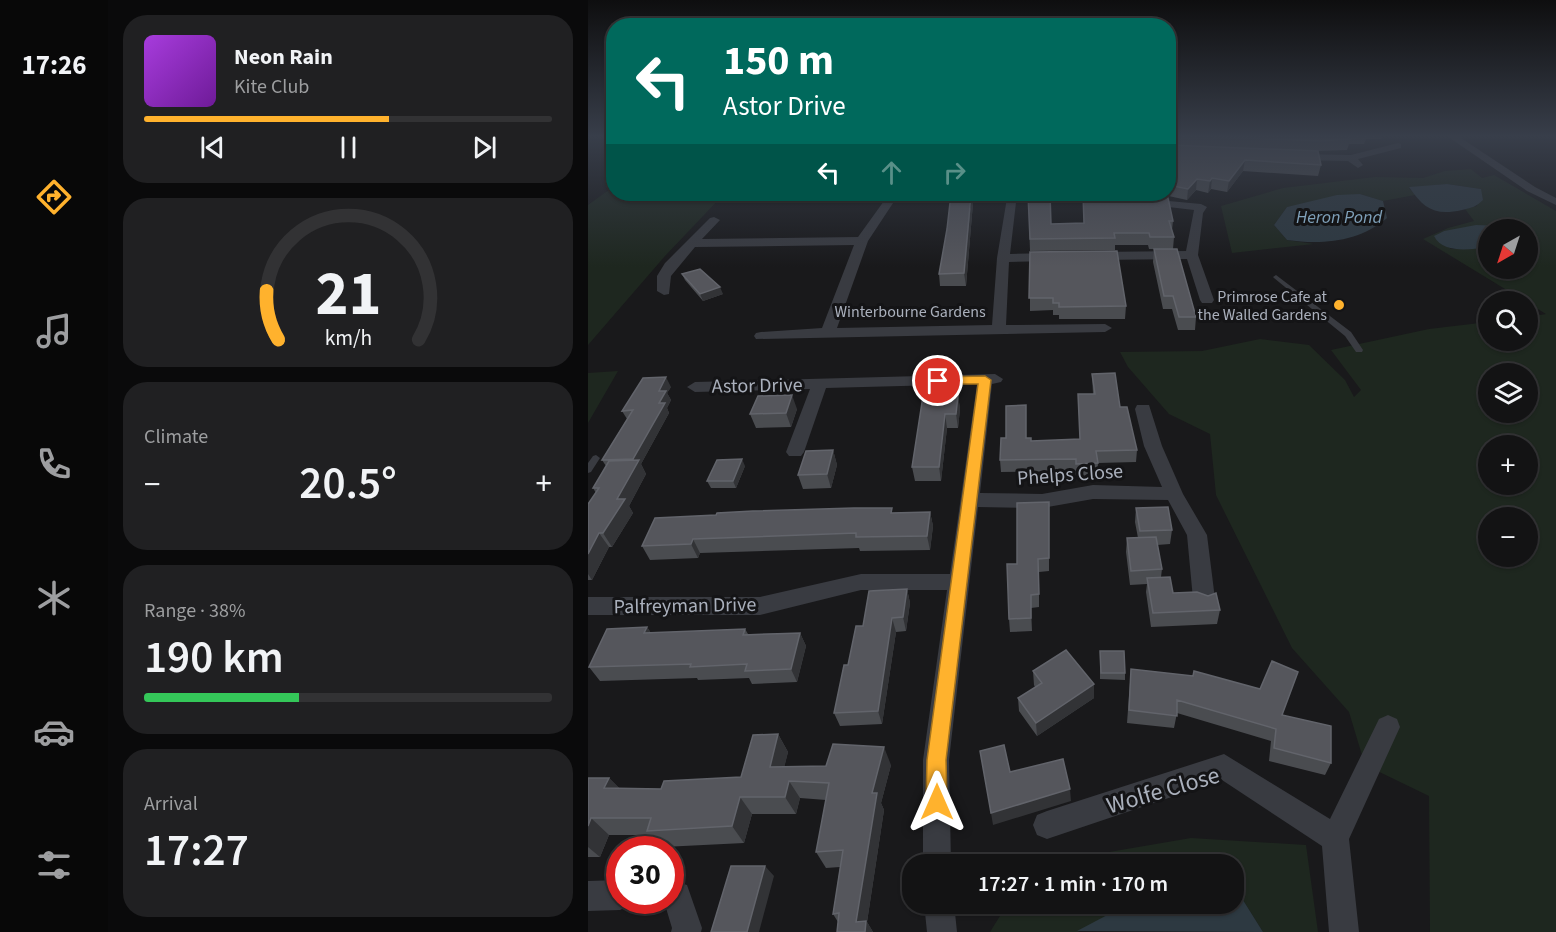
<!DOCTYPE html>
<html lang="en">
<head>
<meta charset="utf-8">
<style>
  :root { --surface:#131314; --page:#202022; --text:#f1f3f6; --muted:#9d9ea0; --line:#323234; --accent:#ffb22d }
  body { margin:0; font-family:"Source Sans 3",sans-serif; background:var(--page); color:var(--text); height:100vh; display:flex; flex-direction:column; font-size:22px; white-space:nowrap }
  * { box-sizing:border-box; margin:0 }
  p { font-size:20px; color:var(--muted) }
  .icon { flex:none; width:33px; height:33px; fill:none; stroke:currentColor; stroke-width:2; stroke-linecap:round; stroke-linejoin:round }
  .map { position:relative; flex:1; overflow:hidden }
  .panel { display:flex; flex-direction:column; gap:15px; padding:15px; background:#0a0a0b; width:480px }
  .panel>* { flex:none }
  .guide { position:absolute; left:18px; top:18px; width:570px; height:183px; border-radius:24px; box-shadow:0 2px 4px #0004,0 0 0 2px var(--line); background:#00695c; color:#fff; overflow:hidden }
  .needle { width:39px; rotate:219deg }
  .controls { position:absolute; left:890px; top:219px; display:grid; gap:12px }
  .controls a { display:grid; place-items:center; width:60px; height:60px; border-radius:50%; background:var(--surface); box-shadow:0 2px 4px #0004,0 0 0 2px var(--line); font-size:30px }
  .speed { position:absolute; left:18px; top:836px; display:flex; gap:12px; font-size:30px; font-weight:700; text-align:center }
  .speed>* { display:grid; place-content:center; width:78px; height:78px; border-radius:50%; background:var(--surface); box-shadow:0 2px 4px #0004,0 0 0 2px var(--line); line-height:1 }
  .speed .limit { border:9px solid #d22; background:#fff; color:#111 }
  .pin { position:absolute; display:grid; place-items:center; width:51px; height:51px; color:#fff; margin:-26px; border:3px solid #fff; border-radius:50%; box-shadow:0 2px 6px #0007 }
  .me { position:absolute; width:66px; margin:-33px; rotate:0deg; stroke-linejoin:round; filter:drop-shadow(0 0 4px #0008) }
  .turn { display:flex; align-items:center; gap:21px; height:126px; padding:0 18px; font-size:27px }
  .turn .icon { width:78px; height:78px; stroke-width:2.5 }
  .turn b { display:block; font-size:42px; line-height:51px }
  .lanes { display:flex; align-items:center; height:57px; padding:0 18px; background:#0003; justify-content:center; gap:30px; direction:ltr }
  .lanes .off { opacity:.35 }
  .big { font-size:45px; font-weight:600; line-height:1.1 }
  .panel .tile { flex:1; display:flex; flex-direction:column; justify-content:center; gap:9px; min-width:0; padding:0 21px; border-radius:24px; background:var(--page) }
  .panel .dial { align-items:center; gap:0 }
  .dial svg { height:156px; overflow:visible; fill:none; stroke:var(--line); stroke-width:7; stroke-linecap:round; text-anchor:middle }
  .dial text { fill:var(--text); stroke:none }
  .song { display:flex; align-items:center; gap:18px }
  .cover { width:72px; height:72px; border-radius:9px; background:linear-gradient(135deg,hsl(280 70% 55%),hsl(280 70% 35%)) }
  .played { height:6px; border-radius:3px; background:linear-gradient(90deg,var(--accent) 60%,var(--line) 60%) }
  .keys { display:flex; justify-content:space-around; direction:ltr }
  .heat { display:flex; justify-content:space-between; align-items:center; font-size:33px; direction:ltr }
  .charge { height:9px; border-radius:4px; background:linear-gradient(90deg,#34c759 38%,var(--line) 0) }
  .trip { position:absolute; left:314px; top:854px; width:342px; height:60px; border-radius:24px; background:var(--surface); box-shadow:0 2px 4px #0004,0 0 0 2px var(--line); font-weight:600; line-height:60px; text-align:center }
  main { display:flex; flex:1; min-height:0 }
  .dock { display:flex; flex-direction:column; width:108px; justify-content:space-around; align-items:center; background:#080808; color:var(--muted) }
  .dock .icon { width:42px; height:42px }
  .dock .active { color:var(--accent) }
  .dock b { font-size:27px; color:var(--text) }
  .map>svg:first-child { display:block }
  .green { fill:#1e271f; fill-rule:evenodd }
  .water { fill:#2d3941 }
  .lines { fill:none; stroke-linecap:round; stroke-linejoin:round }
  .lane { fill:#393b41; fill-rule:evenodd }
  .street { fill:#393b41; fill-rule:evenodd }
  .wall { fill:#4a4c50 }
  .shaded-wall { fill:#323336 }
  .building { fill:#55565c; stroke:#62646b; stroke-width:1.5 }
  .route { fill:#ffb22d; stroke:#a6741d; stroke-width:1.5 }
  .poi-dot { fill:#ffb22d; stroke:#141416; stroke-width:2 }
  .labels { text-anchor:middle; stroke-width:6; stroke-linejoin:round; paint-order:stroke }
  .far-poi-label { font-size:16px; fill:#aab0bc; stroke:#141416; text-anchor:end }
  .far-street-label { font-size:16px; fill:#aab0bc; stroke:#141416 }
  .far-water-label { font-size:18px; font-style:italic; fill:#7fa0b9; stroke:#141416 }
  .street-label { font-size:20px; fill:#aab0bc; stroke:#141416 }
  .near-street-label { font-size:24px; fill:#aab0bc; stroke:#141416 }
</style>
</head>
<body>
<main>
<nav class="dock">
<b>17:26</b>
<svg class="icon active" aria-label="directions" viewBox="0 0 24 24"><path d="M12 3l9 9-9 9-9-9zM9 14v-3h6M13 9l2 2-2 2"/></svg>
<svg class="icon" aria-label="music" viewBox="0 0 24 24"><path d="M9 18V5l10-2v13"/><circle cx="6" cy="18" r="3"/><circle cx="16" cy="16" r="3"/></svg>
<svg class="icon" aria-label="phone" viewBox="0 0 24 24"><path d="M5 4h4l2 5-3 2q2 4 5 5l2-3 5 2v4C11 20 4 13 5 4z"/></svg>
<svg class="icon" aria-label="climate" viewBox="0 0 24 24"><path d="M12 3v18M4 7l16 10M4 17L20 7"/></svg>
<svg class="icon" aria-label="car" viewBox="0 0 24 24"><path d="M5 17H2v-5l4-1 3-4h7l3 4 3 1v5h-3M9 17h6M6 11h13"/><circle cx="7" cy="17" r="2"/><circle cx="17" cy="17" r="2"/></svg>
<svg class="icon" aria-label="filters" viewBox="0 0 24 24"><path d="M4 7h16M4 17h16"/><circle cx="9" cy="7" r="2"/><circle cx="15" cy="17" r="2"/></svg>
</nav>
<section class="panel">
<div class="tile">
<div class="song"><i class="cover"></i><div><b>Neon Rain</b><p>Kite Club</p></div></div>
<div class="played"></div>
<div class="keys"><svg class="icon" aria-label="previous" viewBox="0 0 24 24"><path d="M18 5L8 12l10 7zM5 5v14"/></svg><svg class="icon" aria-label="pause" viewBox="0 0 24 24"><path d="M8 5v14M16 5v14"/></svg><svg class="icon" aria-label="next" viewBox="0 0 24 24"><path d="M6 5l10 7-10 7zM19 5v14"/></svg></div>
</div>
<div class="tile dial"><svg viewBox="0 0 100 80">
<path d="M14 69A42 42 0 1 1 86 69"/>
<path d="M14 69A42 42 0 0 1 8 44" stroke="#ffb22d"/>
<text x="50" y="56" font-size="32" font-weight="700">21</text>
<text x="50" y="72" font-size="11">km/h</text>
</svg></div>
<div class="tile"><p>Climate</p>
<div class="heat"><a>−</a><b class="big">20.5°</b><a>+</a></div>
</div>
<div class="tile"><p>Range · 38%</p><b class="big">190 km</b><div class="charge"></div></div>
<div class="tile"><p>Arrival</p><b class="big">17:27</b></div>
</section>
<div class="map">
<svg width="968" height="932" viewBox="0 0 968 932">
  <rect width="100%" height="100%" fill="#19191b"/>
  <path class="green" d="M883 169 894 178 906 175 968 211V932H842L841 796 777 765 761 712 704 648 628 495 622 434 581 414 540 367 532 352 614 351 672 339 721 345 757 380 766 397 773 390 743 350 841 329 900 322V340H939V317L958 314 835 239 860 228 886 221 877 209 889 206 893 189 859 184 821 188 827 195 795 201 772 194 699 207 686 225 699 240 726 244 644 253 633 206 695 188 787 177 835 178 857 171ZM914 226 918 229 939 230V268H900V248L863 249 847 236 856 231ZM900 374H939V412H900ZM900 446H939V484H900ZM900 518H939V556H900Z
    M25 187 26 194H136L77 256 0 345V205Z
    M30 371 0 423V373Z
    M603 838 718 845 730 932H675L645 884V864H451Z
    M420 903H542L490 932H402Z"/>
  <path class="water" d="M859 184 893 189 895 200C888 207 883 208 874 210 847 216 836 209 821 187Z
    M772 194 795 201 799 218C771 242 734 245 699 240L686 225 699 207 749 195Z
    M888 225 914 226 918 229 900 230V248H898C881 249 855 254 846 236L856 231Z
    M645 884 675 932 489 931 542 903H645Z"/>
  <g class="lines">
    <path class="lane" d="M688 275 763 332 775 350 774 352H768L757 336 686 278 685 277Z
      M8 455 12 458 3 472 0 473V463L5 456Z"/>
    <path class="street" d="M859 136H870L947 187 968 198V205L939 191Z
      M810 143 813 144V148L770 159 775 165 770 168 760 161 708 160 703 157 708 154 763 155Z
      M301 194H311L280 241 249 328 404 325 409 258 419 198 401 197 396 194H429L422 254 464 253 470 257 464 261 421 262 418 325 517 324 524 328 517 332 168 339 166 336 168 333 173 332 234 328 266 245 107 247 83 276 81 294 76 295 69 291V276L77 263 122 218 126 217 132 220 114 239 270 237Z
      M559 199 613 204 619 207 615 213 610 255 626 300 624 303H614L612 300 599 259 507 260 501 256 507 252 598 251 606 210 555 204 553 202Z
      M407 374 415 379 413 382 404 384 392 493 454 494 505 485 574 487 556 446 547 409 549 405H561L574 446 595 494 619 535 627 599 624 605 616 608 608 605 605 599 599 535 580 500 505 499 454 508 390 507 361 760 363 864H335V760L359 590H273L172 615H0V597H172L273 574H362L389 384 238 388 216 452 213 456H201L198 452 222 389 107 392 99 387 107 382Z
      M800 715 809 719 812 727 761 839 771 932H741L734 846 634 780 459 839 449 835 445 825 449 815 459 811 636 754 742 819 791 719Z
      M32 880V900H45L42 905 32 910 0 911V881Z
      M82 880 99 885 114 928 113 932H83L84 928 78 908 72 905 69 900H82Z
      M336 903H366L369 932H339Z"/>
  </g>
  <path class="wall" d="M580 136H793V139H778L776 144H761L759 150 730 151 733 165 730 176 655 171 639 192 623 189 620 193 608 190 599 200 576 195V197L585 221 584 230 586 237 585 249H561L560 245H527V250L442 251 440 194 463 224 496 223 495 199 481 196V194H580Z
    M385 203 378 286H352L351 274Z
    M566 249 608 317 607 330H590L584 309H575L565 262Z
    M442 252 538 306 537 319H471V315H465V310L442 311Z
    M94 274 135 294 115 301 97 280Z
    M504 374 532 407 549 450 548 462 510 463 509 475 488 476 487 471 413 472 412 460 418 438 438 405V438L443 441 492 439 490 394H505Z
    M83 387 79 393 83 400 79 408 81 413 53 464 58 474 41 506 45 513 24 547H21L4 580H0V504L8 493 5 488 18 466 14 460 39 419 34 411Z
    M370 395 372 409 370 428H359L353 481H327L324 467 335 396Z
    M209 409 203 427 168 428 162 414Z
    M245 450 249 465 243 488 215 489 210 475Z
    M157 466 148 488H123L119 481Z
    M461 502V571L451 572V607L443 608 444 631 422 632 421 619 429 564Z
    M548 508 584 530 582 544 569 545 574 569 573 577 585 593 632 610 629 624 563 627 558 592 559 584 542 585 538 552 539 538H550L547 522Z
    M342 512 345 526 342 550 272 551 271 548 112 553 110 558 62 560 54 546 306 513Z
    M319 589 322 603 318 631 308 632 294 724 252 726 246 713 260 665 275 626Z
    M59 627 63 633 157 629 160 634 212 633 218 646 209 682 164 684 161 678 110 680 109 678 12 681 1 667Z
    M512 651 537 673V680L512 679Z
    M543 669 694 715 743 763 737 775 681 761 683 741 589 713 586 728 539 723Z
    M445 671 506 698 449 736 431 711 430 698 447 687 446 685Z
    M190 734 200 752 196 767 303 765 293 803 296 810 279 922 285 932H249L250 922 245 914 252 867 238 868 228 852 238 800 212 798 208 814H164L156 843 75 847 63 835H21L12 857H0V778H21L31 788 73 789 153 777Z"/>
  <path class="shaded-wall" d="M657 160 655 171 639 192 641 181Z
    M624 178 623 189 620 193 622 181Z
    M609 179 608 190 599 200 600 189Z
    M384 194 385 203 378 286 376 273Z
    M132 287 135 294 115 301 112 294Z
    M78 377 83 387 79 393 83 400 79 408 81 413 53 464 58 474 41 506 45 513 24 547 15 533 29 499 48 464 45 459 71 403V391Z
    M204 395 209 409 203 427 198 413Z
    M370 395 372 409 370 428 368 414Z
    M357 414 359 428 353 481 351 467Z
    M245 450 249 465 243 488 239 474Z
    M154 459 157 466 148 488 145 481Z
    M342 512 345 526 342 550 339 536Z
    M11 533 21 547 4 580 0 574V554Z
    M105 539 112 553 110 558 103 544Z
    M319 589 322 603 318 631 315 617Z
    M304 618 308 632 294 724 290 711Z
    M59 627 68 641 56 633Z
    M212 633 218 646 209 682 203 669Z
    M506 684V698L449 736 448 723Z
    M190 734 200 752 192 785 182 767Z
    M296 747 303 765 293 803 296 810 279 922 285 932H274L268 922 284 793Z
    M21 778 38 795 16 788Z
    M201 781 212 798 208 814 197 797Z
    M482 789 483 801 405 825 403 813Z
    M152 797 164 814 156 843 144 826Z
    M3 818 21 835 12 857 0 847V826Z
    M177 866 186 876 171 932H159Z"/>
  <path class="building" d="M606 136H758L762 139 733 141Z
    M580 143 581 145 730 151 733 165 657 160 641 181 624 178 622 181 609 179 600 189 580 185Z
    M363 194H383L376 273 351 274 359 229Z
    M440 194H462L463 224 496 223 495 194H540L580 198 585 221H581L586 237H562L561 233H526L527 238 442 239Z
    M566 249H589L608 317H591L585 296H576Z
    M529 251 538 306 471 307V303H465V298H441L442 252Z
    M112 269 132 287 112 294 94 274Z
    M527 373 532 407H539L549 450 508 451 510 463 488 464V459L412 460 413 438H418V406L438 405V438H443V441L492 439 490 394H507L504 374Z
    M78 377 71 391H78L71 403H77L45 459 14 460 45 410 34 411 55 378Z
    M204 395 198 413 162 414 170 396Z
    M370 395 368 414H357L351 467H324L335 396Z
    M245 450 239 474 210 475 218 451Z
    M154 459 145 481H119L129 460Z
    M51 460 29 499H37L15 533H11L0 554V504L11 488H5L21 461Z
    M461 502V558L450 559 451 594 443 595V618L421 619 419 564H429V503Z
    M580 507 584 530 552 531 548 508Z
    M266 508H304L303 513 342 512 339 536 268 537V533L105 539 103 544 54 546 67 518 128 515 129 513 165 511Z
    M568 537 574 569 543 571 539 538Z
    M582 577 585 593 609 592 620 596 628 593 632 610 565 613 559 578Z
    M319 589 315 617 304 618 290 711 246 713 256 665H260L268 626H275L281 591Z
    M59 627 56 633 157 629 155 635 212 633 203 669 157 671 159 664 102 667 103 664 1 667 19 629Z
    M478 650 506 684 448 723 430 698 454 683 445 671Z
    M512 651H536L537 673H513Z
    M684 661 710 672 694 715 743 726V763L686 748 688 729 589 700V716L541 710 543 669 605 676 606 671 672 689Z
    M190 734 182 767 238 766 245 744 296 747 284 793H289L268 922 278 921 277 932H249L251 913 245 914 255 850 228 852 241 783 201 781 197 797H152L144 826 59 831 63 818H3L0 826V778H21L16 788 73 789 76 781 153 777 165 735Z
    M416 745 422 772 475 759 482 789 403 813 392 751Z
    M143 866H177L159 932H123Z"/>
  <linearGradient id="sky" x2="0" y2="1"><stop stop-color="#0e0e0f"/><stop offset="0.51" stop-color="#383e4a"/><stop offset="1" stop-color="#383e4a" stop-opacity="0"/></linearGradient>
  <rect width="968" height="267" fill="url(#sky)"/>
  <path class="route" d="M397 376 403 380 358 760 359 802 356 809 349 812 341 809 338 802 339 760 390 384H350L344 381 350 377Z"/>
  <circle class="poi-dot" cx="751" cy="305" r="6"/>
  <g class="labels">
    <g class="far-poi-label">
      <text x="739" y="302">Primrose Cafe at<tspan x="739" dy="18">the Walled Gardens</tspan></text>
    </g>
    <g class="far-street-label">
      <text x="322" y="317">Winterbourne Gardens</text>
    </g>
    <g class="far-water-label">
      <text x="751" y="223">Heron Pond</text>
    </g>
    <g class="street-label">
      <text transform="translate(169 385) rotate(-1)" y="7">Astor Drive</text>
      <text transform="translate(482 474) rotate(-4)" y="7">Phelps Close</text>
      <text transform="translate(97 605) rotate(-1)" y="7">Palfreyman Drive</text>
    </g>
    <g class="near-street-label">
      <text transform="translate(575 790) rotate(-16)" y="8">Wolfe Close</text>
    </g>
  </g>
</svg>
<div class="controls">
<a><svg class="needle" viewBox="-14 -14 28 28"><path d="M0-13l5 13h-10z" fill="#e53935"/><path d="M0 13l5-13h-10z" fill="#9d9ea0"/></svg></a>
<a><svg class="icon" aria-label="search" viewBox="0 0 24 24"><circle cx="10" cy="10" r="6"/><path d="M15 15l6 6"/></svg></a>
<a><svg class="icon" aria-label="layers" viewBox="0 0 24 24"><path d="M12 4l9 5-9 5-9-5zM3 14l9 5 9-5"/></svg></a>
<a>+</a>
<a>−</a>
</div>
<div class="speed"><div class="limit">30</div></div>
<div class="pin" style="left:350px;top:381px;background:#d93025"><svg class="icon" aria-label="arrive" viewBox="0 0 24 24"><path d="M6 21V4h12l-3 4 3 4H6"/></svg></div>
<svg class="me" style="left:349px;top:802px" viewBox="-20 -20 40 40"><path d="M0-17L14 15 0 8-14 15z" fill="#ffb22d" stroke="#fff" stroke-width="4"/></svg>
<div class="trip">17:27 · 1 min · 170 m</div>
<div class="guide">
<div class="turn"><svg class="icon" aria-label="left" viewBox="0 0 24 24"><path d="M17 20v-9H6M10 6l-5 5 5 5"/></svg><div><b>150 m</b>Astor Drive</div></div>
<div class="lanes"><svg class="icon" aria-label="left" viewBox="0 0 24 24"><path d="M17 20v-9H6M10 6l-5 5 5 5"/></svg><svg class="icon off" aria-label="ahead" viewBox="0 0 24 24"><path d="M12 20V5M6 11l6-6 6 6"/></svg><svg class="icon off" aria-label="right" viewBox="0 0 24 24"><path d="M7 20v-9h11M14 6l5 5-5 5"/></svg></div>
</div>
</div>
</main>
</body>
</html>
